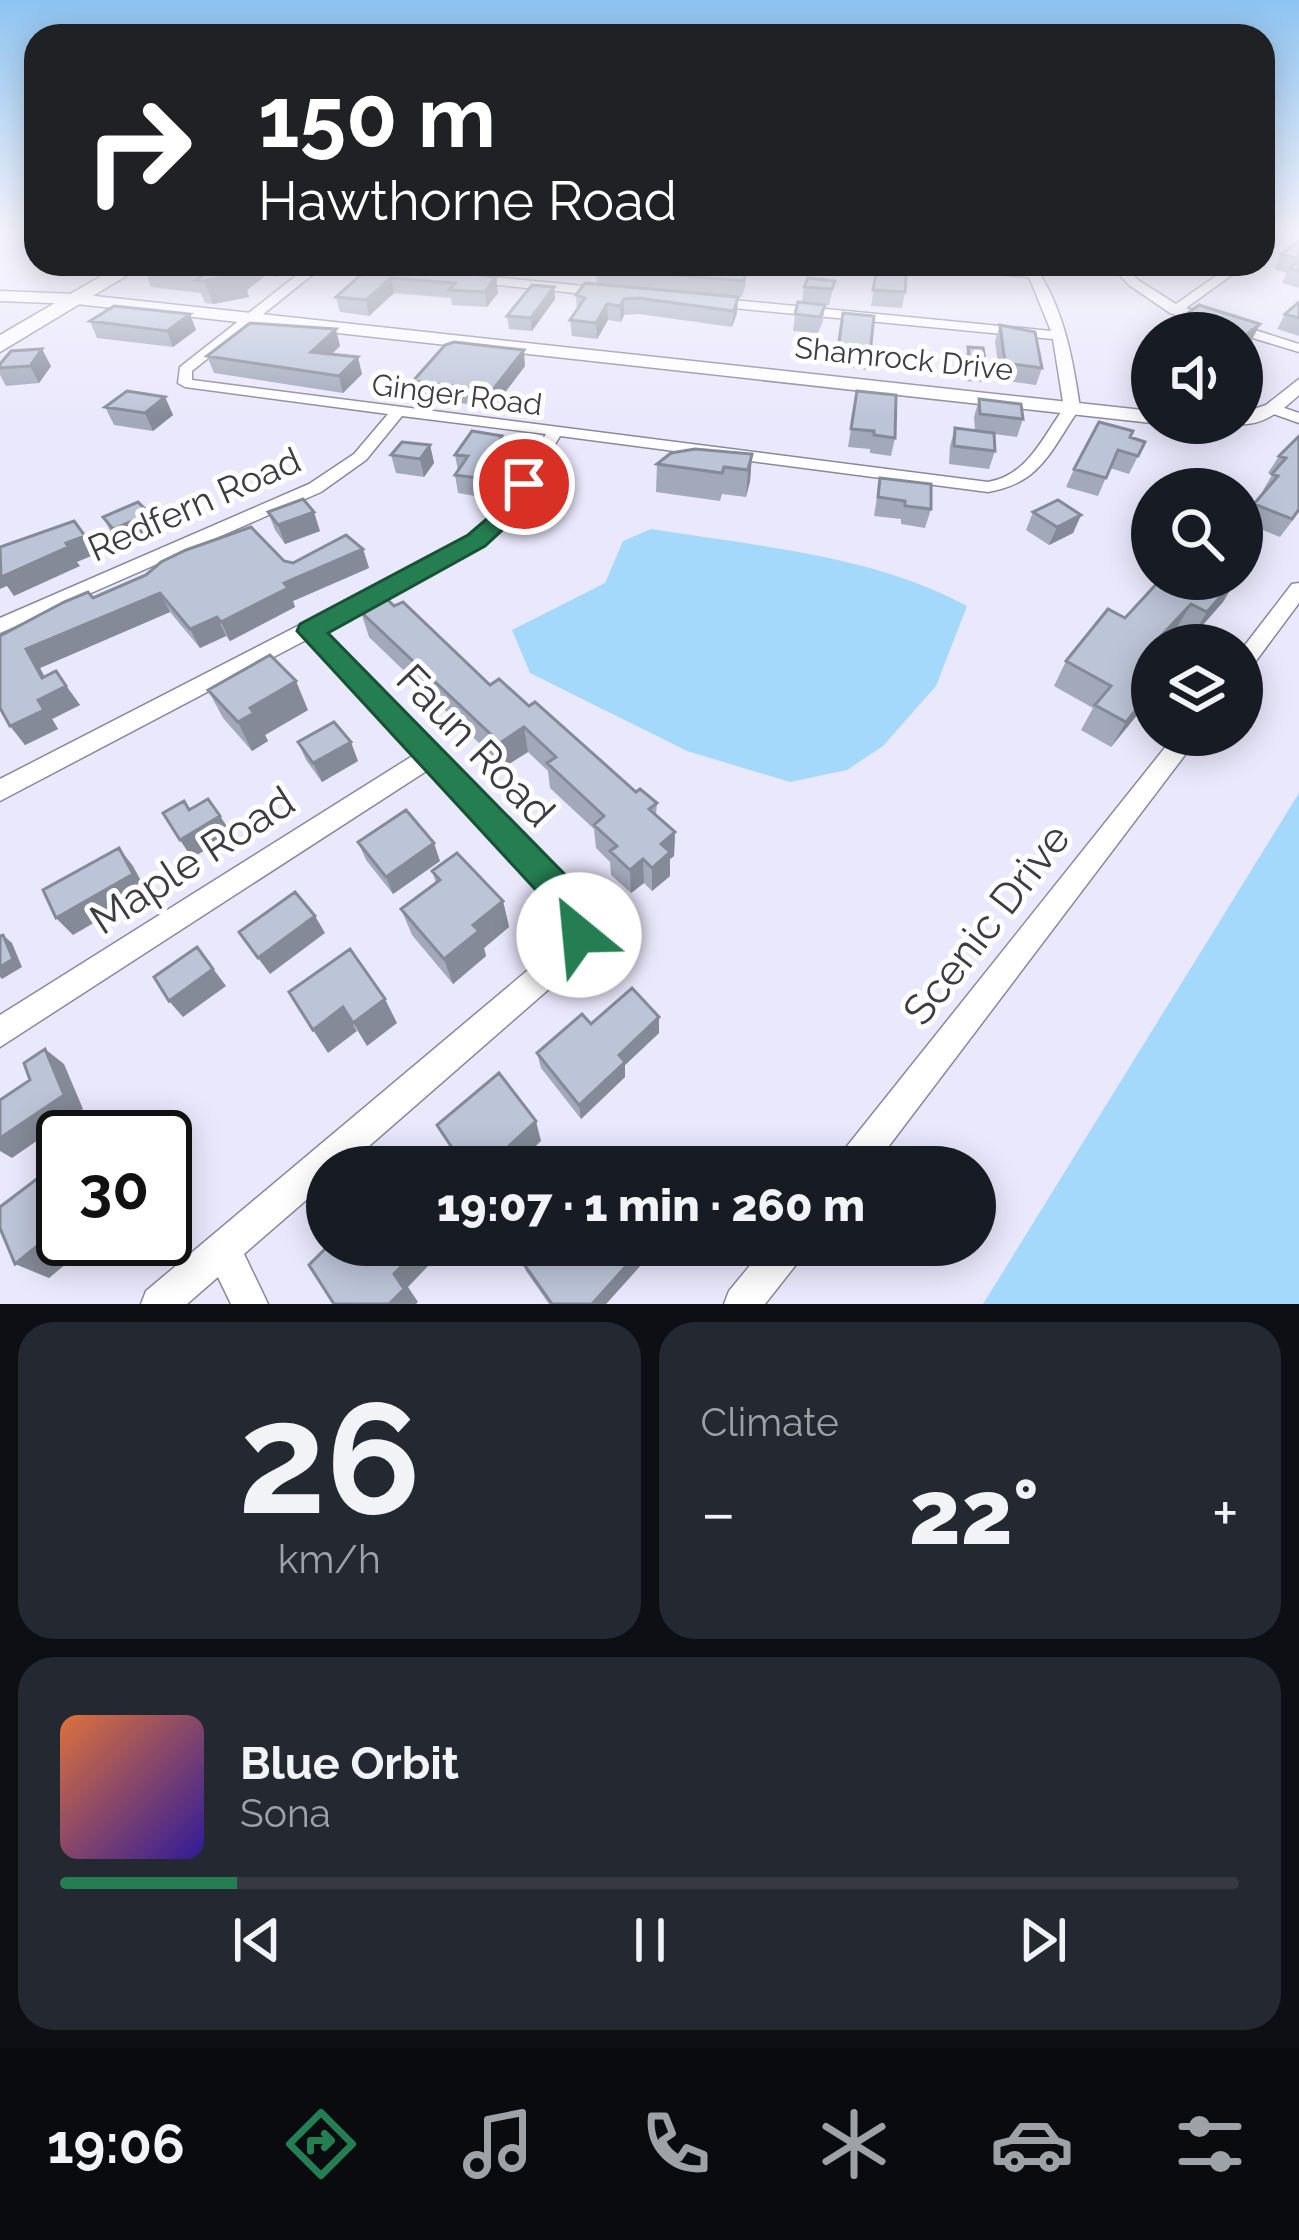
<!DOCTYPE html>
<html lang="en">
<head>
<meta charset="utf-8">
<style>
  :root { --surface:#171b24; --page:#242831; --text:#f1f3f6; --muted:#9ea1a6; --line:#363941; --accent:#257e52 }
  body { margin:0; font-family:Raleway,sans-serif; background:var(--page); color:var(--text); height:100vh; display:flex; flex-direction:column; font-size:45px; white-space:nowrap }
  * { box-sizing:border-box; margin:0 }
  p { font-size:39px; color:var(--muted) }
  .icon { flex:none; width:66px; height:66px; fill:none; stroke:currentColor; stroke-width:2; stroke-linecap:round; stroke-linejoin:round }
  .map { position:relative; height:1304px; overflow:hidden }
  .sheet { display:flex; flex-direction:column; gap:18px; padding:18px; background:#0d0f14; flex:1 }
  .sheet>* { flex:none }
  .hud { position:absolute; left:24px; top:24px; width:1251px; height:252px; border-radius:36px; box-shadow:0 6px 30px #0003; background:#202124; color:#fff; overflow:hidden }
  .controls { position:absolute; left:1131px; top:312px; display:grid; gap:24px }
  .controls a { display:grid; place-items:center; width:132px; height:132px; border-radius:50%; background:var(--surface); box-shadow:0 6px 30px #0003; font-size:60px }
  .speed { position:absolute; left:36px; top:1110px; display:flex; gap:24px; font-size:60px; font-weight:700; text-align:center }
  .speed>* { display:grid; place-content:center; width:156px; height:156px; border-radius:50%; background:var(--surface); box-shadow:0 6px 30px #0003; line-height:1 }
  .speed .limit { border:6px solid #111; border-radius:18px; background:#fff; color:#111 }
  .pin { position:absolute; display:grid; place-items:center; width:102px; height:102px; color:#fff; margin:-51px; border:6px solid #fff; border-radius:50%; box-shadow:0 3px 12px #0007 }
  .me { position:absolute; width:132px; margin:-66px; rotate:332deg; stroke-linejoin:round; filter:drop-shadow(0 0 9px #0008) }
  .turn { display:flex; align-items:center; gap:42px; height:252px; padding:0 36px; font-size:54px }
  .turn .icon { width:156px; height:156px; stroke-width:2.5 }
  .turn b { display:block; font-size:84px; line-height:102px }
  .big { font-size:90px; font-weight:800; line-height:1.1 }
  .sheet .tile { flex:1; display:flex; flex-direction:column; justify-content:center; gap:18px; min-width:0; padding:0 42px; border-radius:36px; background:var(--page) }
  .sheet .dial { align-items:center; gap:0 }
  .dial b { font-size:156px; line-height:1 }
  .song { display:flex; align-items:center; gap:36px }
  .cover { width:144px; height:144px; border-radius:18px; background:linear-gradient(135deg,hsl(20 70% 55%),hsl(250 70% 35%)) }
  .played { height:12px; border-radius:6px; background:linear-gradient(90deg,var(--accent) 15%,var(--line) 15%) }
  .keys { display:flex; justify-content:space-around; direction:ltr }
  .heat { display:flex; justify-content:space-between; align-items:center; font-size:66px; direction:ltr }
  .sheet .tiles { flex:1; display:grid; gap:18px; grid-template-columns:1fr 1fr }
  .tile:last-child { grid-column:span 2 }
  .trip { position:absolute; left:306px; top:1146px; width:690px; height:120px; border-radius:60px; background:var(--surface); box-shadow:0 6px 30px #0003; font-weight:800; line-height:120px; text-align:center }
  .dock { display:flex; height:192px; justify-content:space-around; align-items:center; background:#090b0e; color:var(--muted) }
  .dock .icon { width:84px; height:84px }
  .dock .selected { color:var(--accent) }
  .dock b { font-size:54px; color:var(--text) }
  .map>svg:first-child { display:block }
  .water { fill:#a5d9fc }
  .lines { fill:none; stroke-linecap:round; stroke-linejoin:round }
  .minor-casing { stroke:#8b889b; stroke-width:3 }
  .tertiary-casing { stroke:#8b889b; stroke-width:3 }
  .primary-casing { stroke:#8b889b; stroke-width:3 }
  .minor { fill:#fff; fill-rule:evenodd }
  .tertiary { fill:#fff; fill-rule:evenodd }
  .primary { fill:#fff; fill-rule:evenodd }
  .wall { fill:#a2a9ba }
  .shaded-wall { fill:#848a97 }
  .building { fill:#bcc5d8; stroke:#848a97; stroke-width:3 }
  .route { fill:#257e52; stroke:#185235; stroke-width:3 }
  .labels { text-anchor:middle; stroke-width:10; stroke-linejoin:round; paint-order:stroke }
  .far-street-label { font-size:30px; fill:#3d3c44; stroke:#fff }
  .street-label { font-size:36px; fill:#3d3c44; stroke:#fff }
  .near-street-label { font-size:42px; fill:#3d3c44; stroke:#fff }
</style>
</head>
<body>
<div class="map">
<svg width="1299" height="1304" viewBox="0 0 1299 1304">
  <rect width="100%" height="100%" fill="#eae8fc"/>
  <path class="water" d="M651 529C756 546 873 555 967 606L936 686 883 746 847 770 790 782 687 751 530 673 512 630 605 583 623 541Z
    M1299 793V1304H983Z"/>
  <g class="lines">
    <g class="minor-casing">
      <path id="minor" d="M1277 235H1289L1263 252V244Z
        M311 264H352L401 272 395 276 321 268 192 371V380L988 482C1028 475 1042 438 1064 408L1053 339 713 306 707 302 713 298 1051 331 1029 277 922 267 916 264 1025 270 1021 264H1033C1063 305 1073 358 1080 408 1051 449 1042 483 988 492L560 436 510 520 483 545 322 631 583 897 594 922 581 961 345 1167H327V1182L244 1254 268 1304H231L218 1277 187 1304H141L146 1291 559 944 566 922 563 914 428 770 0 1047V1015L414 755 306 640 0 801V779L471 537 497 513 546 434 402 416 366 460 321 492 0 633V618L309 484 354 454 388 414 185 387 178 383 180 367Z
        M1109 264H1122L1138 280 1176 304 1233 264H1247L1186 308 1299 344V352L1170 313 1129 285Z
        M474 275 604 288 610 292 604 296 470 282V276Z
        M1273 404 1299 413V423L1268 412 1265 409Z
        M1299 583V603L1250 669 1242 672V649L1292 584Z
        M1175 735H1200L873 1167H835L840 1155Z
        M767 1245H808L802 1257 765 1304H724L729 1291Z"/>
    </g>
    <g class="tertiary-casing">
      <path id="tertiary" d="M0 291 76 294 1152 411V423L76 304 0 301Z
        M1299 379V395C1282 411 1258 429 1234 423H1242V413L1266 405Z"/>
    </g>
    <g class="primary-casing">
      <path id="primary" d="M122 264H146L0 352V335Z"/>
    </g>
    <use href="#minor" class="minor"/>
    <use href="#tertiary" class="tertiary"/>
    <use href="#primary" class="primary"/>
  </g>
  <path class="wall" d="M1299 241V288L1282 283 1287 273 1274 269 1281 254Z
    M142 264H290L277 277 266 275 247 290 249 297 213 304 205 303 201 293 151 287Z
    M373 264 496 277 498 293 487 307 452 305 451 298 394 293 369 316 340 312 336 297Z
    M401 264H504L496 273Z
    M878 264 905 292 902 308 871 306Z
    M596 268 713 269 747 272 745 287 742 297 597 283Z
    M835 281 829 305 802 303 804 287Z
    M554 287 555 299 532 331 509 329 507 316Z
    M576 295 738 297 737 313 732 327 639 314 624 315 621 322 608 320 597 339 572 336 570 320 577 311Z
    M1299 302V336L1277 329 1285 314Z
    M825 305 823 321 818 333 793 331 795 314Z
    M1199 305 1260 324 1247 349 1242 353V333H1177L1184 316Z
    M190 314 196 330 173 347 97 338 90 321Z
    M843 314 870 353 867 370 835 365Z
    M1000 325 1042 368 1036 385 1000 380 995 341Z
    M340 346 332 354 362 374 343 393 214 373 207 356Z
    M968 347 986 365 981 382 965 381 964 364Z
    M0 364 51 366 39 383 6 386 0 375Z
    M525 366 494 407 416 398 413 381Z
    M857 391 895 438 891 456 870 453V449L848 447Z
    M165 397 173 415 153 431 114 425 105 407Z
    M979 399 1023 419 1017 437 994 434 995 451 989 469 949 464 950 446 955 428 975 430 974 417Z
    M1299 436V512L1280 537 1253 526 1245 540 1247 517 1264 493 1262 492 1272 475 1268 473 1279 456Z
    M1130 437 1145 442 1129 474 1110 468 1098 496 1066 487 1074 469Z
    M430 445 434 463 424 477 396 473 391 455Z
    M505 454 481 497 458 493 455 475 458 471 455 455Z
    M752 454 750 481 746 497 722 494 720 501 656 492 657 464Z
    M880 478 931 509 925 528 901 524V519L874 516Z
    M268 512 320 531 285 544 275 530Z
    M1033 512 1081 515 1073 533 1049 545 1026 530Z
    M150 514 159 532 124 548 113 536 103 517Z
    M363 549 369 568 293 601 295 607 230 641 226 636 200 648 170 612 40 668 44 677 56 671 80 705 52 719 58 729 25 745 0 708 93 598 284 561 293 563Z
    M1161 579 1223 602 1192 637 1176 629 1167 639 1152 645 1142 709 1111 747 1081 730 1093 708 1054 686 1066 661 1125 618Z
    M361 612 529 706 636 792 657 803 656 815 675 832 674 856 670 859V876L652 891 644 883 631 893 611 875 610 862 596 848 594 829 550 788 548 771 528 752 504 767 369 637Z
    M208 690 308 710 265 735 268 741 252 751 223 718Z
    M298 742 358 761 322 782 306 760Z
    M358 842 440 861 393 894 366 860Z
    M432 871 503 901 509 927 484 948 486 956 453 984 412 935 401 909 436 883Z
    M659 1017V1033L625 1065V1077L581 1119 541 1068 537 1053 591 1024Z
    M530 1245H659L606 1304H549L526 1271 519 1257Z"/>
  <path class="shaded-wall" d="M243 264H263L266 275 247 290 249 297 213 304 204 281Z
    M273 264H290L277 277Z
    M496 277 498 293 487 307 485 292Z
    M391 278 394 293 369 316 366 300Z
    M554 287 555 299 532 331 531 318Z
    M738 297 737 313 732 327 734 311Z
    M624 299V315L621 322 620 306Z
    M607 304 608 320 597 339 596 323Z
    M190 314 196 330 173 347 167 331Z
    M1260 324 1247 349 1242 353V338Z
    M336 329 340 346 316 369 311 352Z
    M42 349 51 366 39 383 30 366Z
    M524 350 525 366 494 407 492 391Z
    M358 357 362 374 343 393 339 376Z
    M165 397 173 415 153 431 145 413Z
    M502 436 505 454 481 497 478 478Z
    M430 445 434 463 424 477 420 459Z
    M752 454 750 481 746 497 748 470Z
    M314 512 320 531 285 544 278 525Z
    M150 514 159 532 124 548 113 529Z
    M1081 515 1073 533 1049 545 1057 527Z
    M85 536 96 554 77 562 80 566 14 596 7 586 0 589V574Z
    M363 549 369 568 293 601 295 607 230 641 221 622 284 583Z
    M1237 579 1223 602 1192 637 1207 612Z
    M160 593 170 612 40 668 53 692 66 686 80 705 52 719 58 729 25 745 10 726 42 678 26 649Z
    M1191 604 1176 629 1162 645 1161 636Z
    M217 617 226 636 200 648 190 629Z
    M296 681 308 710 265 735 268 741 252 751 238 722 250 708Z
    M1152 691 1142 709 1111 747 1126 722Z
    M524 727 528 752 504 767 500 743Z
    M351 742 358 761 322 782 313 763Z
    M220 816 232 834 192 858 180 840Z
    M675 832 674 856 670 859V876L652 891V868L661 844Z
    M434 843 440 861 393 894 386 877Z
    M119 848 133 866 147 892 73 935 56 918Z
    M643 859 644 883 631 893 630 870Z
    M503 901 509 927 484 948 486 956 453 984 444 959 473 925Z
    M315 916 325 933 270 974 258 958Z
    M3 935 12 943 22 967 2 979 0 977V967Z
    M197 947 226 986 183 1017 169 1001Z
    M385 999 397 1023 367 1046 353 1023Z
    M343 1007 357 1031 328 1053 313 1030Z
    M659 1017V1033L625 1065V1077L581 1119 579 1105 619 1055Z
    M45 1049 64 1064 83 1109 12 1158 0 1151V1138Z
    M536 1121 541 1141 514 1167H486Z
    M63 1225V1239H137L109 1263 83 1250 49 1278 15 1264Z
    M417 1245 431 1263 408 1287 418 1302 416 1304H389L394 1274Z
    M645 1245H659L606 1304H592Z"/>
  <path class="building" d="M1299 241V259L1281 254Z
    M1299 261V271L1290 268Z
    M142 264H243L238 267 241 274 204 281 196 280 209 271Z
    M373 264H383L496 277 485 292 449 290 455 283 391 278 366 300 336 297Z
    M599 264H709L708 266 711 269 747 272 743 281 596 268Z
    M878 264H907L905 292 873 290Z
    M808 278 835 281 832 289 804 287Z
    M585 283 738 297 734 311 639 298 624 299 620 306 607 304 596 323 570 320 585 298 576 295Z
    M532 285 554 287 531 318 507 316Z
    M798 302 825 305 820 317 795 314Z
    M1299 302V318L1285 314Z
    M1199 305 1260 324 1242 338V333H1213L1220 327 1184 316Z
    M114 306 190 314 167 331 90 321Z
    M843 313 874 316 870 353 838 349Z
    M250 323 336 329 311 352 358 357 339 376 207 356Z
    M1000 325 1035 332 1042 368 1005 363Z
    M454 342 524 350 492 391 413 381 445 345Z
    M968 347 983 348 986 365 970 364Z
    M42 349 30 366 0 368V364L11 351Z
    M127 391 165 397 145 413 105 407Z
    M857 391 896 395 895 438 874 435V431L851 429Z
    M979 399 1021 404 1023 419 980 414Z
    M1099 422 1133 431 1130 437 1145 442 1138 456 1118 450 1106 478 1074 469Z
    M955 428 994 433 995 451 954 446Z
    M472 431 502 436 478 478 455 475 468 456 455 455Z
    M1299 436V509L1292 519 1254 504 1278 476 1272 474 1286 458 1279 456Z
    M402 442 430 445 420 459 391 455Z
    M695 449 752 454 748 470 724 467 722 473 657 464 671 453Z
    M880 478 931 484V509L905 506V501L878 497Z
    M303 499 314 512 278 525 268 512Z
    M1058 500 1081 515 1057 527 1033 512Z
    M138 502 150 514 113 529 103 517Z
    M1242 515 1256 521 1242 535Z
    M74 521 85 536 66 543 68 547 1 577 0 547Z
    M251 527 284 561 293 563 346 535 363 549 284 583 288 588 221 622 217 617 190 629 160 593 26 649 42 678 56 671 66 686 38 700 44 710 10 726 0 708V636L64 602 88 592 93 598 146 575 161 562 186 550Z
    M1161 579H1236L1207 612 1191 604 1161 636 1178 645H1152V676L1149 679 1152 681V691L1126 722 1095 705 1111 686 1066 661 1108 609 1125 618Z
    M387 599 394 606 403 602 490 685 499 679 529 706 535 702 636 792 640 789 657 803 649 809 675 832 661 844 670 852 652 868 643 859 630 870 610 851 617 846 594 825 604 816 547 763 556 757 524 727 500 743 361 612Z
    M270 655 296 681 250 708 254 713 238 722 208 690Z
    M334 722 351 742 313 763 298 742Z
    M208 799 220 816 180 840 163 813 184 801 189 810Z
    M406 810 434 843 386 877 358 842Z
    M119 848 133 874 56 918 43 890Z
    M457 853 503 901 473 925 479 931 444 959 401 909 440 880 432 871Z
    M295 892 315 916 258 958 239 932Z
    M3 935 13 959 0 967V936Z
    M197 947 213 969 169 1001 154 977Z
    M350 949 385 999 353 1023 343 1007 313 1030 289 992Z
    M632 988 659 1017 619 1055 625 1062 579 1105 537 1053 582 1014 591 1024Z
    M45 1049 64 1095 0 1138V1100L30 1080 24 1063Z
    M499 1073 536 1121 486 1167H465L437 1125Z
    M63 1159V1225L15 1264 0 1228V1207Z
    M74 1239H89L78 1248Z
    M329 1245H417L419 1248 394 1274 404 1289 389 1304H334L309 1265Z
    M530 1245H645L592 1304H552L519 1257Z"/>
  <linearGradient id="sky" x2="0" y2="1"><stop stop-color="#8dc3f0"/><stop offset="0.56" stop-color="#f6f5fe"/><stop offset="1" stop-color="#f6f5fe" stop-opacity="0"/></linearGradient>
  <rect width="1299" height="417" fill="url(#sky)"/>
  <path class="route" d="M524 477 535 484 512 521 485 546 328 633 585 895 597 935 592 947 579 952 566 947 557 913 297 631 300 624 468 535 495 512 516 479Z"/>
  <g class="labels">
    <g class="far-street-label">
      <text transform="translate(904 359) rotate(6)" y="10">Shamrock Drive</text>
      <text transform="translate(457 395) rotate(7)" y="10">Ginger Road</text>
    </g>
    <g class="street-label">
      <text transform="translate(194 504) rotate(-24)" y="13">Redfern Road</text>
    </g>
    <g class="near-street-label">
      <text transform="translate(476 745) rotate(46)" y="15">Faun Road</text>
      <text transform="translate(192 860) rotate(-33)" y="15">Maple Road</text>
      <text transform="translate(986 924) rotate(-52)" y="15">Scenic Drive</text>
    </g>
  </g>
</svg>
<div class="controls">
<a><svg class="icon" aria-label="sound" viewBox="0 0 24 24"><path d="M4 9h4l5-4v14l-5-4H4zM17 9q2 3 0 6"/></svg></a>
<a><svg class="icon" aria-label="search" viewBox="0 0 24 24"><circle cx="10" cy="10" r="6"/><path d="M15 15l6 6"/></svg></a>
<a><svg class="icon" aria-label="layers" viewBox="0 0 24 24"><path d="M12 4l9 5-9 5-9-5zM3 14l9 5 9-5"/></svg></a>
</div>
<div class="speed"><div class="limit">30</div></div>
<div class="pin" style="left:524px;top:484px;background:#d93025"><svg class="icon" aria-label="arrive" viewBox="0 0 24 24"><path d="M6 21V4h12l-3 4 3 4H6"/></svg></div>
<svg class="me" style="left:579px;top:935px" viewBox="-20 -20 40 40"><circle r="19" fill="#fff"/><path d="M0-13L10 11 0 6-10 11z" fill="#257e52"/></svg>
<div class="trip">19:07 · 1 min · 260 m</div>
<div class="hud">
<div class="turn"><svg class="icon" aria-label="right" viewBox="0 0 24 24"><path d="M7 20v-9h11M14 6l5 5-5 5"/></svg><div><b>150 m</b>Hawthorne Road</div></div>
</div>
</div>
<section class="sheet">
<div class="tiles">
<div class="tile dial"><b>26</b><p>km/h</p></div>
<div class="tile"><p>Climate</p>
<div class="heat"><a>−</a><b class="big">22°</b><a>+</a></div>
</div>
<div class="tile">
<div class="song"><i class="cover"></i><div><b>Blue Orbit</b><p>Sona</p></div></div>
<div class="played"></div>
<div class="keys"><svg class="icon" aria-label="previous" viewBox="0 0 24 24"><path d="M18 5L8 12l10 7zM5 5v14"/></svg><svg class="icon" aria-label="pause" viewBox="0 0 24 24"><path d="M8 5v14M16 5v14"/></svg><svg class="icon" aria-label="next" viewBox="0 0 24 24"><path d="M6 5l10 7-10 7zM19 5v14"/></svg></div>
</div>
</div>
</section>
<nav class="dock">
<b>19:06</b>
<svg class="icon selected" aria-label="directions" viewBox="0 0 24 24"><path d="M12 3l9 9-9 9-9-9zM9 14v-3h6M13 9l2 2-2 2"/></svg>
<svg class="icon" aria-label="music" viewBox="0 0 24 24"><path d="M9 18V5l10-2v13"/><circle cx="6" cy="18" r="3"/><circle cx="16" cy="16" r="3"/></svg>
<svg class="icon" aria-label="phone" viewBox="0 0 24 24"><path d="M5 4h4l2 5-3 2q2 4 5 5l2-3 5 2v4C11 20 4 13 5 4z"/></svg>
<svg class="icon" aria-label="climate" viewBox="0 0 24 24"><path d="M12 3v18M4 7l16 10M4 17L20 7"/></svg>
<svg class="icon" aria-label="car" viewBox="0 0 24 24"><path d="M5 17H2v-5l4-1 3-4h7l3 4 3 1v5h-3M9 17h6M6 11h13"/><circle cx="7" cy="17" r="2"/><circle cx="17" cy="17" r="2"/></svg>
<svg class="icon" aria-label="filters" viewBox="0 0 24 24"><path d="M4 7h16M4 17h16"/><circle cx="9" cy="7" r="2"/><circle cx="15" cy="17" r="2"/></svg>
</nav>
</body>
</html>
